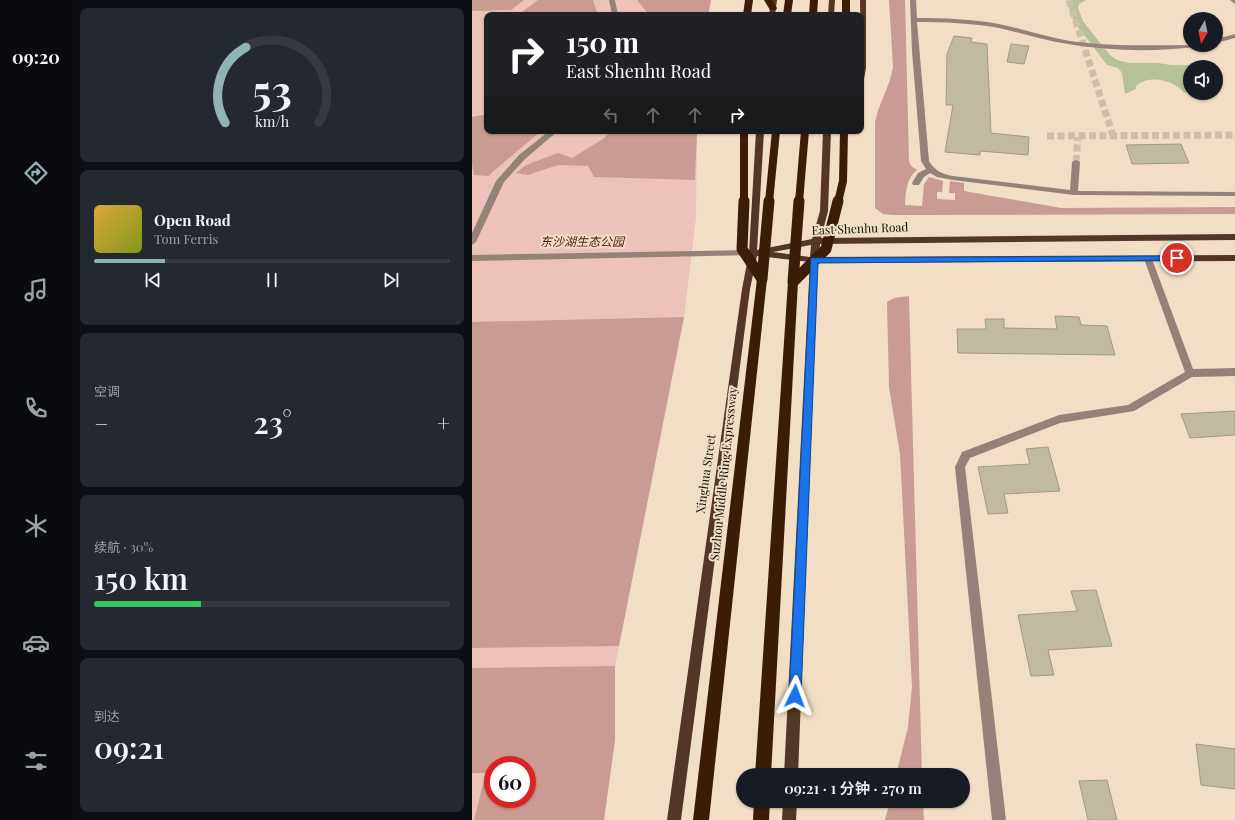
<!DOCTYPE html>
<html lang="zh">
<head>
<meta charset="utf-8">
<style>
  :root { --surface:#171b24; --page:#242831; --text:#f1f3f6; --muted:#9ea1a6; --line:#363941; --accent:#90b4b3 }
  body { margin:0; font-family:"Playfair Display","Noto Sans SC",serif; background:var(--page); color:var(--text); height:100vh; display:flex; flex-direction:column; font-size:15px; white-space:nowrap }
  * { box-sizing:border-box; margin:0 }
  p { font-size:13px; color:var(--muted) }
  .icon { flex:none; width:22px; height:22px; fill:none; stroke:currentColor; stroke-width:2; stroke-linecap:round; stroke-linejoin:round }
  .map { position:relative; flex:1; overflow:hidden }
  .side { display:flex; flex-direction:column; gap:8px; padding:8px; background:#0d0f14; width:400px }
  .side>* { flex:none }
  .top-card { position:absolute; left:12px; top:12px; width:380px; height:122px; border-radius:8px; box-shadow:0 1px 3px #0004; background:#202124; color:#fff; overflow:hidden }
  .needle { width:26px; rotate:189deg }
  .buttons { position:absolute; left:711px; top:12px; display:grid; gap:8px }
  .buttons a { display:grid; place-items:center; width:40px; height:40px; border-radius:50%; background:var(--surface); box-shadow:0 1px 3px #0004; font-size:20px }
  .speed { position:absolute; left:12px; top:756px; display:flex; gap:8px; font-size:20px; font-weight:700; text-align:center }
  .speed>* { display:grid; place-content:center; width:52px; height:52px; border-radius:50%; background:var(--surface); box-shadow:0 1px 3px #0004; line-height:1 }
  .speed .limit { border:6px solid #d22; background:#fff; color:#111 }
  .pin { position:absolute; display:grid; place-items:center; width:34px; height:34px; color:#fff; margin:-17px; border:2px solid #fff; border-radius:50%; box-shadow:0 1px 4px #0007 }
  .me { position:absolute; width:44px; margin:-22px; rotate:3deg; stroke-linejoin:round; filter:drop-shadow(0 0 3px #0008) }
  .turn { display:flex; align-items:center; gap:14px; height:84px; padding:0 16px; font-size:18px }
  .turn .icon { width:52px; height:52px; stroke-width:2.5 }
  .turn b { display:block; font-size:28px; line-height:34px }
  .lanes { display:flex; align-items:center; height:38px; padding:0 16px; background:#0003; justify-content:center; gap:20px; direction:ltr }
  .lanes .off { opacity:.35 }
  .big { font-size:30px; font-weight:600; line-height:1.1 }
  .side .tile { flex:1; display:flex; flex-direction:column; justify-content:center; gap:6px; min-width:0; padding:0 14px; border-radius:8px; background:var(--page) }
  .side .dial { align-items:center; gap:0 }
  .dial svg { height:104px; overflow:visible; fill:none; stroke:var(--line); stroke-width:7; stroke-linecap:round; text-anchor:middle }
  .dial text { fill:var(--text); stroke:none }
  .song { display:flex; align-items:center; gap:12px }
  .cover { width:48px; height:48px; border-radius:6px; background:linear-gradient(135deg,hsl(40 70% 55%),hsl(70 70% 35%)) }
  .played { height:4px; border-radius:2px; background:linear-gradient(90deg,var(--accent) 20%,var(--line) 20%) }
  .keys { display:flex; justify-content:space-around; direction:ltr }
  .heat { display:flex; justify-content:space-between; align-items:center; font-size:22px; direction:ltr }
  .charge { height:6px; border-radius:3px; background:linear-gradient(90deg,#34c759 30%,var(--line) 0) }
  .trip { position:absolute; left:264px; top:768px; width:234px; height:40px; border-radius:20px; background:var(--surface); box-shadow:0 1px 3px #0004; font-weight:600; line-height:40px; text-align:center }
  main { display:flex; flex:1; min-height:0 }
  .menu { display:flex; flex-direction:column; width:72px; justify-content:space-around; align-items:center; background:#090b0e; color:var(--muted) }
  .menu .icon { width:28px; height:28px }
  .menu .active { color:var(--accent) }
  .menu b { font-size:18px; color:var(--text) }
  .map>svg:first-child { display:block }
  .green { fill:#edc2bb; fill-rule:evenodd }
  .forest { fill:#ca9b93; fill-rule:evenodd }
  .water { fill:#b6c198 }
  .building { fill:#c0ba9e; stroke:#a19b80 }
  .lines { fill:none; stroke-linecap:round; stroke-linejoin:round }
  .minor-tunnel { stroke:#cfbea8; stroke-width:7; stroke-dasharray:7 3.5; stroke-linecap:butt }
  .minor { fill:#948278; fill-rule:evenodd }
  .major { fill:#533625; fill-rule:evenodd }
  .highway { fill:#3b1c07; fill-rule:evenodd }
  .highway-bridge-far1 { stroke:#3b1c07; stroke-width:8 }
  .highway-bridge { stroke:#3b1c07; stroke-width:11 }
  .route { fill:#1a73e8; stroke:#114b97 }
  .labels { text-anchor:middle; stroke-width:4; stroke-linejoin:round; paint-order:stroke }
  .street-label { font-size:12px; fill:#100a03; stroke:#f1dec5 }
  .park-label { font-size:12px; font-style:italic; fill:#521813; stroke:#f1dec5 }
</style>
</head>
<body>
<main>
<nav class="menu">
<b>09:20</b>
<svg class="icon active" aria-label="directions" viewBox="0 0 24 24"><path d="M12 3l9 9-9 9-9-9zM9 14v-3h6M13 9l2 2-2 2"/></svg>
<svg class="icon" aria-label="music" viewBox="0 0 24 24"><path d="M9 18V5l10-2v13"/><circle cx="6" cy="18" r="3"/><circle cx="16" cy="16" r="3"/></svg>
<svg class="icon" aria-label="phone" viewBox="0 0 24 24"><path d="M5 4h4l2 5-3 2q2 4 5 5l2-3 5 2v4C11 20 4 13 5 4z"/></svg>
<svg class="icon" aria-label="climate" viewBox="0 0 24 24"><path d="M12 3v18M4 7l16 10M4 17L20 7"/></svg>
<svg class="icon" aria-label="car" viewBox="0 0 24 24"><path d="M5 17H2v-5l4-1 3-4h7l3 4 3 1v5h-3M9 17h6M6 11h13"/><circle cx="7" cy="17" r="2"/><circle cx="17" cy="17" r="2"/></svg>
<svg class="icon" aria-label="filters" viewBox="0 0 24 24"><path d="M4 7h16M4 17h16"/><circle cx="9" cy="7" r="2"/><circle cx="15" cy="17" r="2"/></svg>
</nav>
<section class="side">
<div class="tile dial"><svg viewBox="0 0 100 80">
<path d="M14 69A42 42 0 1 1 86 69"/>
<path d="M14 69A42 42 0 0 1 30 11" stroke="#90b4b3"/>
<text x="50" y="56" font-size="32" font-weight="700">53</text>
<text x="50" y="72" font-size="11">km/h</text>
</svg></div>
<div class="tile">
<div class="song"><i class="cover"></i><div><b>Open Road</b><p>Tom Ferris</p></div></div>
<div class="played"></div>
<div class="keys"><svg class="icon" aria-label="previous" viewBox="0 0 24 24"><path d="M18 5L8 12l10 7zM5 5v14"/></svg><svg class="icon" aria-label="pause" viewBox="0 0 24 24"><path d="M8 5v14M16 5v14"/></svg><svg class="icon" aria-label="next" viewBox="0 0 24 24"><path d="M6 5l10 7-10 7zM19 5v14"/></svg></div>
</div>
<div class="tile"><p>空调</p>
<div class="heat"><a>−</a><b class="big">23°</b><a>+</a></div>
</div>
<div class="tile"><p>续航 · 30%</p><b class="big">150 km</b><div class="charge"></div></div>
<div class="tile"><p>到达</p><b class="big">09:21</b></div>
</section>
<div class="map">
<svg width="763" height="820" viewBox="0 0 763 820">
  <rect width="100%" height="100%" fill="#f1dec5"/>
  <path class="green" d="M0 0H239L236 15H15V131H225L224 217 212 317 143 666V740L132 820H0ZM21 765H55V799H21Z"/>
  <path class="forest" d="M0 0H52L39 10 0 11Z
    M66 0H121L126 15H46Z
    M165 0H239L236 15H177Z
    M417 0H433L437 161 439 166 445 170C434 179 434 191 433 205L450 206 452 184 457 177 471 181 470 192H465V199L483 200V193H477L478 181 492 183V191L589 208 763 207V214L422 215 411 214 403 208V122C407 103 418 86 421 67Z
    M15 114V131H69L16 176 2 175 0 164V117Z
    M139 131H225L223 180 122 177 116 166 86 165 56 175 44 173 54 165 86 153 100 158 131 139Z
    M437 296 450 775H424L436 727 440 687 428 454 417 387 415 302 422 298Z
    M212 317 147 646 0 648V322Z
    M143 666V740L132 820H2L14 773H0V668ZM21 765H55V799H21Z
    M418 801H451L452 820H413Z"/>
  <path class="water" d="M601 0H614L607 4 606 8 611 21 621 34 638 55 645 60 657 63H686L699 65H716L728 62 742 67H718V93H712C703 80 677 74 664 86V89L653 94 650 73 646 68 635 65 603 23 598 14 597 4Z"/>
  <path class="building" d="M482 36 500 38 499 42 515 44 519 133 557 137 556 155 508 151V155L473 152 481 105H474L475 54Z
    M539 44 557 46 552 64 535 62Z
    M709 144 717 163 660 164 654 145Z
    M583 316 607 317 609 325 635 326 643 355 486 353 485 329H514L513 319H532V328L585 329Z
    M763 411V435L718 438 709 414Z
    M576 447 588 491 532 494 536 513 516 514 506 467 558 464 554 449Z
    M624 590 640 646 576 650 582 675 559 676 546 615 605 611 599 591Z
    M724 744 763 749V789L729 785Z
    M635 780 645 820H616L607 781Z"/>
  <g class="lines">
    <path class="minor-tunnel" d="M597 0 641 136
      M575 136 763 135
      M604 162 606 137"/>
    <path class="minor" d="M137 0H143L146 15H140Z
      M438 0H444L445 18C472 18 500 19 527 24 551 29 574 37 598 41 642 47 685 45 727 45L724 47C681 52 638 51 596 44 573 41 550 33 527 28 500 23 472 22 445 22L457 161C463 171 470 174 481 176L598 190 600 162 604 160 608 162 606 191 763 192V196L602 195 481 180 465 177 458 173 452 177 447 185H441L440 183 446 173 454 169 449 161 440 51Z
      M758 0H763V4Z
      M763 34V38L744 43V39Z
      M77 131H86L53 159 32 182 4 242 0 245V233L24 181 47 155Z
      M280 250 283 251 284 253 283 255 0 261V255Z
      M676 256 680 259 721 369 763 368V376L720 377 662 411 588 423 498 458 493 467 534 820H520L483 467 490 452 587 415 656 405 713 372 672 259Z"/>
    <path class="major" d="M299 0H305L303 15H297Z
      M357 0H363L362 15H356Z
      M388 0H394V68L392 79 389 81Z
      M284 131H292L285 250 340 239 348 211 351 131H359L356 211 349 238 763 234V240L348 244 347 257 763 255V261L346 263 326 775H312L338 262 285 256 278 289 209 820H195L270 289 277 253ZM339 245 338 257 301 252Z
      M311 801H325L324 820H310Z"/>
    <path class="highway" d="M273 0H281L279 15H271Z
      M292 0H300L305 8 304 10H298Z
      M313 0H321L319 15H311Z
      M338 0H346L345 15H337Z
      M370 0H378V15H370Z
      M290 275 294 277 295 279 237 820H221L285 279 286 277Z
      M321 278 325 280 326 282 299 775H283L316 282 317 280Z
      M282 801H298L297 820H281Z"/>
    <path class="highway-bridge-far1" d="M272 131V202
      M297 202 304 131
      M327 202 333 131
      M366 202 371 181 372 131"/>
    <path class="highway-bridge" d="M272 201 270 249 290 279
      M290 279 297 201
      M321 282 354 249 366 201
      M321 282 327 201"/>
  </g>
  <path class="route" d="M705 256 708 257V260L346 263 329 696 327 700 323 701 319 700 317 696 339 258Z"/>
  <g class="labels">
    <g class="street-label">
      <text transform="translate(388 229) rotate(-2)" y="4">East Shenhu Road</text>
      <text transform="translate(234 474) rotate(-82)" y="4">Xinghua Street</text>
      <text transform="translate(252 474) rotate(-84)" y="4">Suzhou Middle Ring Expressway</text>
    </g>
    <g class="park-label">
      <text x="110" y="246">东沙湖生态公园</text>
    </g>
  </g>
</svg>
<div class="buttons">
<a><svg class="needle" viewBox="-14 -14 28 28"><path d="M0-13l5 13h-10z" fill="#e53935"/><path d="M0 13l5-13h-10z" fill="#9ea1a6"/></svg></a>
<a><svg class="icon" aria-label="sound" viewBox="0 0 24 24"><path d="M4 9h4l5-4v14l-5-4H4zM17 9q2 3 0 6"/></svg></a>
</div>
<div class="speed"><div class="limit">60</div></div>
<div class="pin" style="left:705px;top:258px;background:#d93025"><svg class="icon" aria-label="arrive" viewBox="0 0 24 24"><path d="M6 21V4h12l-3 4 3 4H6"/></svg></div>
<svg class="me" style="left:323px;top:696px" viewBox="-20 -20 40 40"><path d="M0-17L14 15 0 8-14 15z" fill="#1a73e8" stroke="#fff" stroke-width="4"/></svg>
<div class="trip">09:21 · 1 分钟 · 270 m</div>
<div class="top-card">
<div class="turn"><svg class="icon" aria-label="right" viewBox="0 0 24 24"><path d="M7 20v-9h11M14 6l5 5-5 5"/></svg><div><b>150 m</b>East Shenhu Road</div></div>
<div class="lanes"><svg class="icon off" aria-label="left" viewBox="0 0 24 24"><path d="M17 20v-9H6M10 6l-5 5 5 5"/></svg><svg class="icon off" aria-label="ahead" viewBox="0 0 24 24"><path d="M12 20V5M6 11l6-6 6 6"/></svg><svg class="icon off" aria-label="ahead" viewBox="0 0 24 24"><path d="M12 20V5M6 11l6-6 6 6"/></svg><svg class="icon" aria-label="right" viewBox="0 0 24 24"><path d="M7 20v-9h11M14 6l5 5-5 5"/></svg></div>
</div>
</div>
</main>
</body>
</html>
